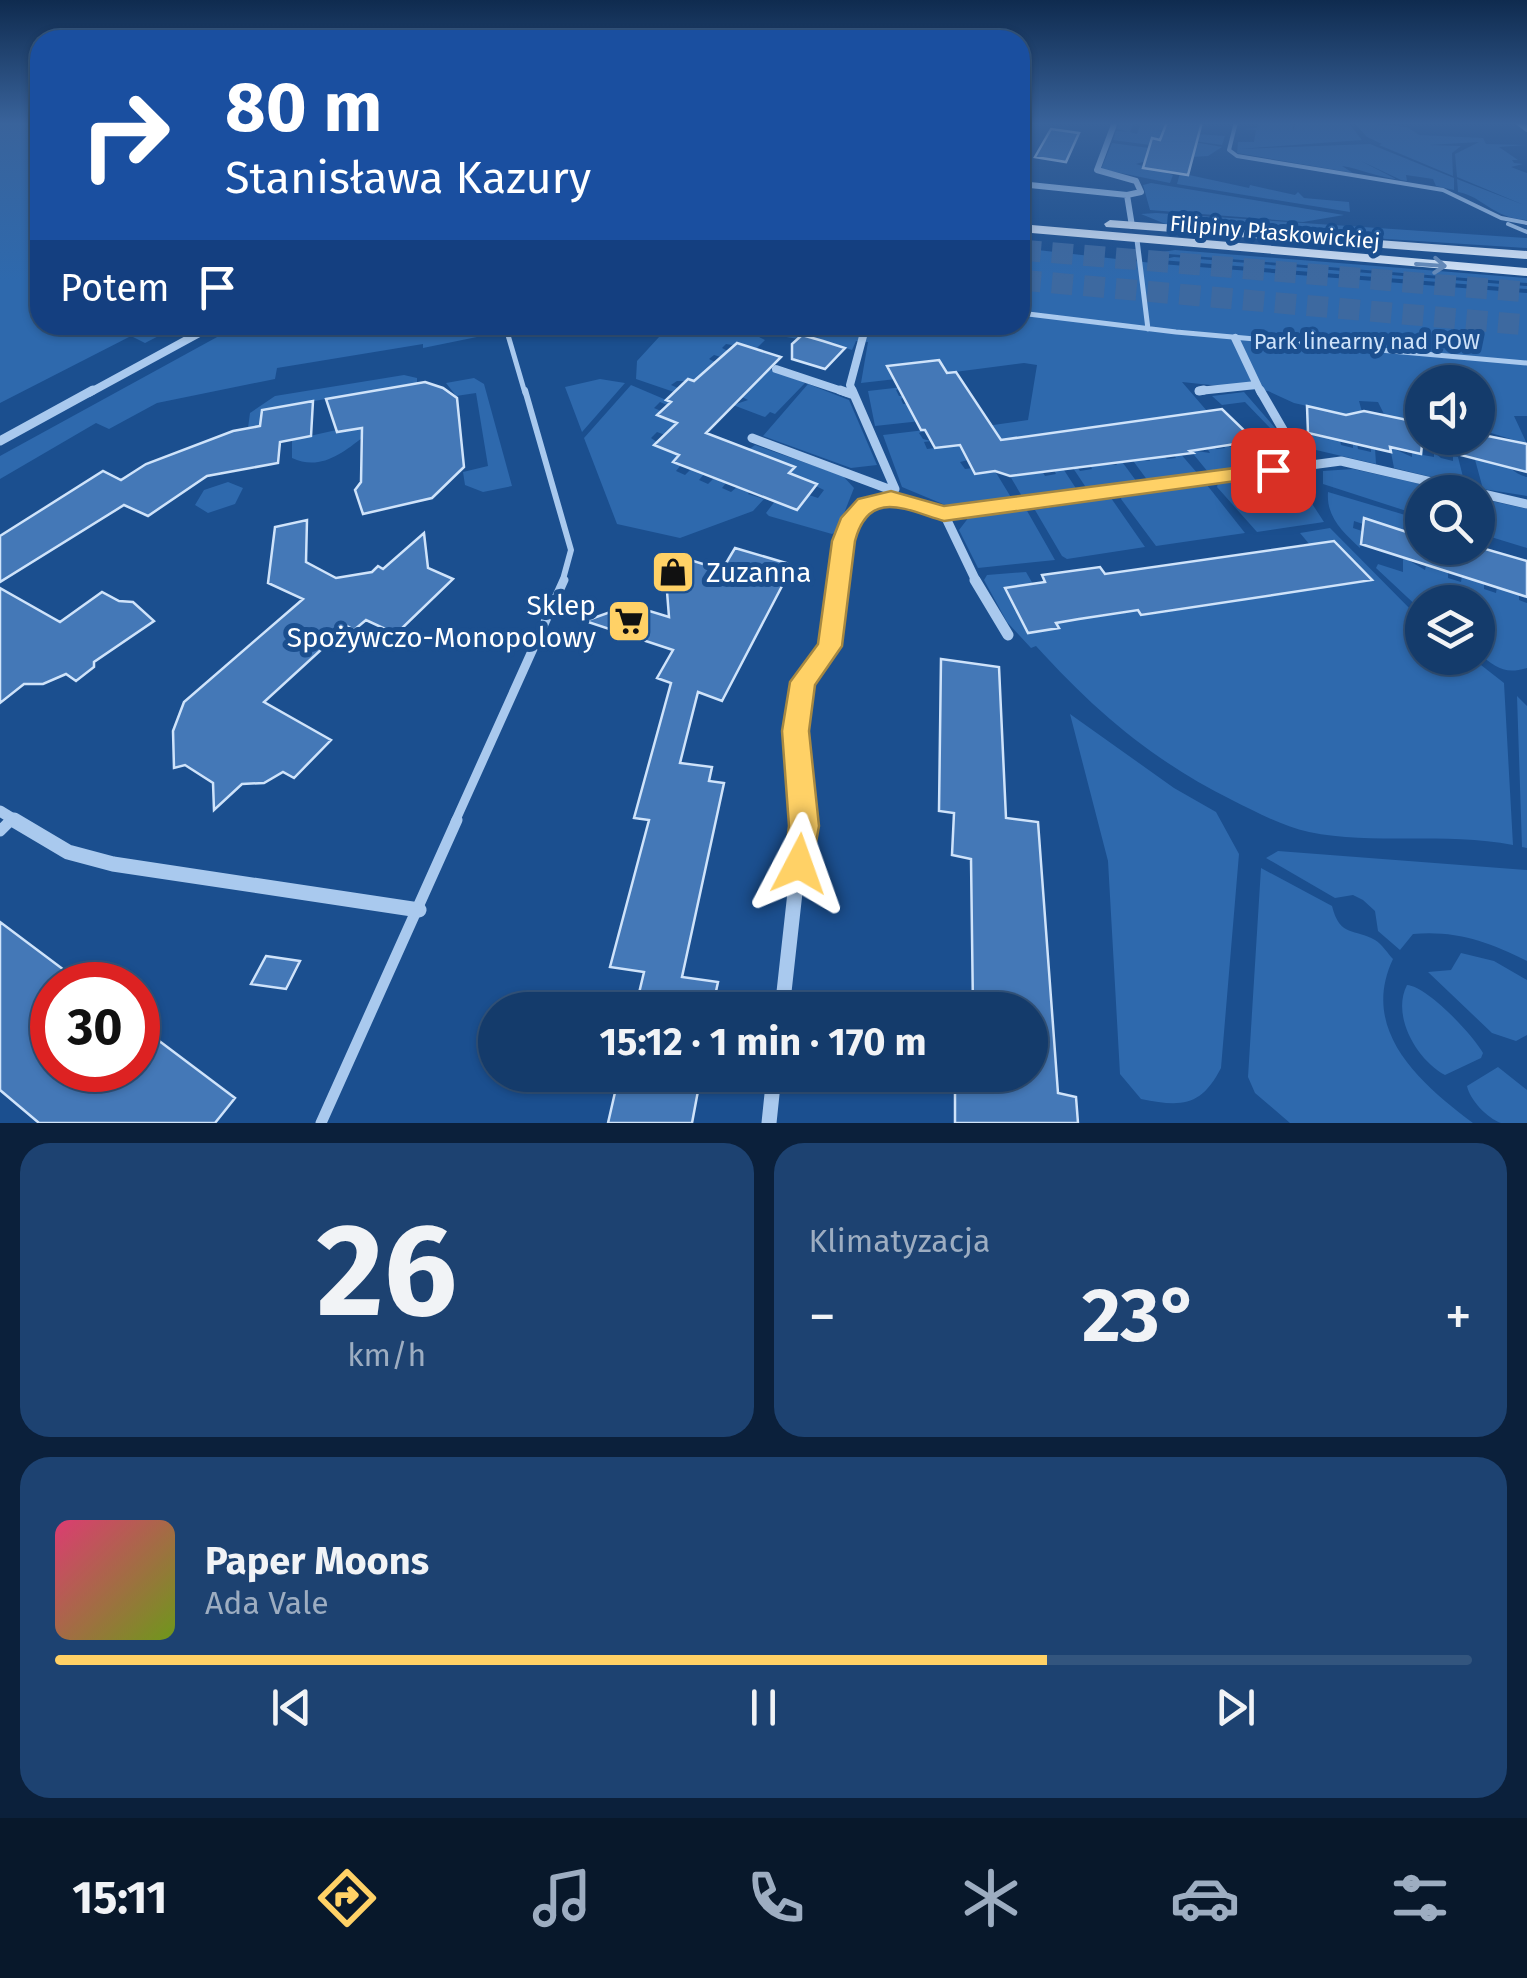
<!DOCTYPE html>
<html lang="pl">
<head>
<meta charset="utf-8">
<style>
  :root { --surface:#143b6b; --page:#1d4271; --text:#f1f3f6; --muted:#9dadc1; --line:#33557e; --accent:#ffd166 }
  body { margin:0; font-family:"Fira Sans",sans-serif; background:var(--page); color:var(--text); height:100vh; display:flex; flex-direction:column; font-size:38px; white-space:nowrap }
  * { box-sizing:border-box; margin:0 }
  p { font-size:32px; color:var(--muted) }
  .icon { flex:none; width:55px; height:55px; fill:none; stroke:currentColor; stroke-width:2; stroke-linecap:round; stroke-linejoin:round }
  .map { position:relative; height:1123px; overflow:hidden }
  .details { display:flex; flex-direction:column; gap:20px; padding:20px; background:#0b203b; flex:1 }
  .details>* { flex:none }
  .banner { position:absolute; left:30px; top:30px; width:1000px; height:305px; border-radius:30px; box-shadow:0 2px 8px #0004,0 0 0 2px var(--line); background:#1a4fa0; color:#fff; overflow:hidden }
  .tools { position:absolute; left:1405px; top:365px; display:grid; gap:20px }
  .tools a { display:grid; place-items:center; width:90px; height:90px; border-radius:50%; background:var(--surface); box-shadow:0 2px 8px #0004,0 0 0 2px var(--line); font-size:50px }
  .speed { position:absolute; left:30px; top:962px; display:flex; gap:20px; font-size:50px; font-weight:700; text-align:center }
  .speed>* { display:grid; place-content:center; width:130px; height:130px; border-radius:50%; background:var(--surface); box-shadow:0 2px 8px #0004,0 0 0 2px var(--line); line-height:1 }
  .speed .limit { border:15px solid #d22; background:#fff; color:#111 }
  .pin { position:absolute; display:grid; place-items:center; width:85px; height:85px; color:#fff; margin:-42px; border-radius:20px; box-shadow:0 5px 15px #0006 }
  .me { position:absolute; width:110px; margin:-55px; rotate:4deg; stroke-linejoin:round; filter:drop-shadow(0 0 8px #0008) }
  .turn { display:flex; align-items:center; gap:35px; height:210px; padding:0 30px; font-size:45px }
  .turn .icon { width:130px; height:130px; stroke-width:2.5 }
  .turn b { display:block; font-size:70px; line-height:85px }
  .then { display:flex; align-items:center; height:95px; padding:0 30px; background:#0003; gap:20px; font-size:38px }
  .big { font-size:75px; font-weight:700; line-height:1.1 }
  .details .widget { flex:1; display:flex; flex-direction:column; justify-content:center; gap:15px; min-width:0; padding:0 35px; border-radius:30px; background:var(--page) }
  .details .dial { align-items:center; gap:0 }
  .dial b { font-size:130px; line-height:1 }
  .song { display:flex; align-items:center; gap:30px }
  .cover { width:120px; height:120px; border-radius:15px; background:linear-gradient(135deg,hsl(340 70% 55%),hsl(80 70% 35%)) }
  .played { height:10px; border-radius:5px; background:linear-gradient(90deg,var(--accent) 70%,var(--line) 70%) }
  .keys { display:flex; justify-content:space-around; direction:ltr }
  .heat { display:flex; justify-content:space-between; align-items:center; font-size:55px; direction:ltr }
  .details .tiles { flex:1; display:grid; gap:20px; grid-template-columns:1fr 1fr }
  .widget:last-child { grid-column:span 2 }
  .trip { position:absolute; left:478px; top:992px; width:570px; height:100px; border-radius:50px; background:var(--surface); box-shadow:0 2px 8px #0004,0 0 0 2px var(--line); font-weight:700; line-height:100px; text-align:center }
  .dock { display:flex; height:160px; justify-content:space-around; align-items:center; background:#08182b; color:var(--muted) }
  .dock .icon { width:70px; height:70px }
  .dock .on { color:var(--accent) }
  .dock b { font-size:45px; color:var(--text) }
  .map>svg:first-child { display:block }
  .green { fill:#2e69ad }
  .building { fill:#4478b7; stroke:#cfe3fa; stroke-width:2.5 }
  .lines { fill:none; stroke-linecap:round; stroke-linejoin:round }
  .highway-tunnel { stroke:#3d69a0; stroke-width:21; stroke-dasharray:21 11; stroke-linecap:butt }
  .lane-far4 { stroke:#a9c9ee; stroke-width:4 }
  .lane-far3 { stroke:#a9c9ee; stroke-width:5 }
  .lane-far2 { stroke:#a9c9ee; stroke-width:6 }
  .lane-far1 { stroke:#a9c9ee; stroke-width:9 }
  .lane { stroke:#a9c9ee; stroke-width:11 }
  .street-far4 { stroke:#a9c9ee; stroke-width:6 }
  .street-far3 { stroke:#a9c9ee; stroke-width:8 }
  .street-far2 { stroke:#a9c9ee; stroke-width:9 }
  .street-far1 { stroke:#a9c9ee; stroke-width:11 }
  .street { stroke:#a9c9ee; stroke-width:15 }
  .secondary { fill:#d6e6fa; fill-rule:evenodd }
  .oneway { stroke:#668bba }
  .route { fill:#ffd166; stroke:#a68842; stroke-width:2.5 }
  .labels { text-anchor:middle; stroke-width:10; stroke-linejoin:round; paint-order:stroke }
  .far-street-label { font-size:22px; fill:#fff; stroke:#1b4f8f }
  .far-park-label { font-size:22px; fill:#cfe3fa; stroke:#1b4f8f }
  .poi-label { font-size:28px; fill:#fff; stroke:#1b4f8f; text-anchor:start }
</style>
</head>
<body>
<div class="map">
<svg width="1527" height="1123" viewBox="0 0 1527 1123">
  <rect width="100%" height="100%" fill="#1b4f8f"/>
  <path class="green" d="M0 122H40V325H180L145 343 131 336 0 403Z
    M1120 122H1134L1130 132 1137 134 1141 122H1167L1164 130 1156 131 1225 136 1222 145 1166 137 1222 147 1208 156 1192 157 1180 143 1153 139 1150 145 1113 140 1116 131 1129 132 1117 129Z
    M1258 122H1293V131L1296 122H1348L1362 140 1239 149 1370 144 1454 178V190L1436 186 1433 179 1406 175 1407 181 1401 180 1361 161 1396 179C1377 177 1361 169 1342 166L1353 173 1237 153 1238 142H1254L1256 130 1242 129 1257 128Z
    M1353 122 1407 127 1419 135 1483 138 1486 144 1527 145 1499 147 1518 160H1512L1514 163 1523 164 1511 167 1527 173V220C1492 218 1484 197 1458 192L1457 179 1524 205 1457 177 1455 154 1479 142 1429 145 1461 146 1452 153 1453 176 1379 145 1382 144 1367 137Z
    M1112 143 1149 148 1154 157 1145 158 1153 159 1136 164 1173 175 1170 183 1101 169Z
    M1180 173 1249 188 1250 185 1295 195 1298 192 1304 198 1349 202 1350 212 1177 184Z
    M1151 183 1344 215 1303 222 1150 210 1143 185Z
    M1156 213 1527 238V248L1168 225 1141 214Z
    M1020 248 1161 264 1527 293V416H1514L1527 444 1478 429V382H1422V422L1414 420V425L1385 416 1378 402 1359 401 1364 419 1294 403 1268 391 1182 382 1207 411 982 446 972 428 1028 420 1037 365 1024 363 947 373 939 360 899 364 905 378 861 383 868 342 856 341 852 350 802 335 798 339 763 333 759 337 765 340 756 349 726 344 722 348 728 351 721 357 714 355 709 359 715 362 699 377 710 381H677L671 385 678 388 674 392 636 379 637 361 670 325H1020Z
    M1175 250 1527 278V283L1156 253Z
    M1174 257 1527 286V289L1160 260Z
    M239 325H536L423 348V344L277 368 275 379 157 403 109 429 96 423 0 479V456Z
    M766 368 805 383 775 414 770 412 765 417 733 405 748 400 742 397Z
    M404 375 417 378V383L263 410 260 426 248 428 250 413 275 396Z
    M474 378 484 384 512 486 483 492 465 485 463 472 488 466 476 393 456 396 446 383Z
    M600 379 625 383 582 432 565 387Z
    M808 384 849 400 877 465 851 468 763 436Z
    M631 385 671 402 667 405 660 402 654 408 661 411 658 415 677 423 665 435 657 432 651 438 657 442 655 446 679 455 673 461 681 465 676 471 685 475 691 469 704 474 699 480 708 484 714 478 726 483 722 488 731 492 737 487 751 489 748 494 764 499 753 511 680 538 617 524 584 438Z
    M903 387 896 390 899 396H907L901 399 903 404H919L921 421 875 426 868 391Z
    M1244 392 1284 438 1288 454 1269 456 1248 433 1268 436 1265 431 1271 429 1245 402 1222 405 1212 396Z
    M363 424V437C342 454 319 471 292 458V440Z
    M925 430 919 433 923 439 931 441 924 442 927 449 960 445 968 460 960 462 965 469 973 468 976 474 995 471 1012 499 950 507 902 487 883 435Z
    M1298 433 1340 440 1341 445 1353 448V443L1357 444 1358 449 1371 452V447L1375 448 1376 464 1316 450Z
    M1235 440 1258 460 1256 466 1208 472 1190 450 1210 453 1207 448 1211 443 1216 449 1225 448 1221 442 1224 441 1230 447 1239 446Z
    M755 445 843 476 854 488 837 531 832 534 769 516 766 513 775 501 797 510 809 495 818 498 824 490 789 473 794 467 745 452Z
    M1390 447 1412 457V452L1422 449 1423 455 1434 457V452L1441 458 1453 461V456L1458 457 1465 485 1394 468Z
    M1179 452 1198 474 1148 481 1131 458 1150 461 1148 456 1162 454 1167 459 1176 458 1173 453Z
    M1474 456 1496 465V460C1508 463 1513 474 1527 477V496L1483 489Z
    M1120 459 1137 482 1087 489 1071 465H1076L1080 471 1092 469 1089 463 1117 465 1114 460Z
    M1062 467 1077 490 1023 498 1010 476 1041 469 1045 476 1056 474 1053 468Z
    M1353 469 1456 492H1422V516L1323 484V471Z
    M1266 477 1298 482 1324 522 1257 532 1217 487 1218 483Z
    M228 482 243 488 235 504 208 513 195 505 204 490Z
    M1207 485 1245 533 1156 546 1121 499 1122 496Z
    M1328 492 1422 520V529L1404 524 1403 531 1365 518 1363 524 1354 521 1353 528 1362 531 1360 548C1343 532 1326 517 1328 492Z
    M1111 498 1145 547 1067 559 1062 556 1035 510Z
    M1478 498 1527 509V548L1478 533Z
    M1026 509 1055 560 978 568 959 530 969 517Z
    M1330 528 1422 621V658H1472L1504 683 1513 845C1445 832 1372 845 1309 832 1282 826 1256 812 1232 800 1152 760 1096 712 1036 646L1031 648 1007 622 984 580 987 575 1026 572 1033 584 1005 589 1028 633 1058 628 1056 623 1138 610 1142 615 1287 593 1337 581 1342 585 1371 580 1335 542 1310 545 1300 533Z
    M1403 557 1425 570 1426 565 1448 572V578L1461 582 1462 576 1484 583V589L1496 593 1497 587 1519 594V600L1527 603V668C1504 675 1496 667 1478 653V602H1422V611L1376 568 1378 564 1403 572Z
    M1517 696 1527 706V848L1522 847Z
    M1070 714 1174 788 1216 812 1239 854 1221 1068C1201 1107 1181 1107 1141 1099L1120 1074 1108 861Z
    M1278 851 1527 870V961C1490 942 1455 930 1413 934L1400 950 1378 931 1375 911 1363 900 1353 895 1335 898 1266 858Z
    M1261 868 1332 906C1340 938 1355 928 1375 940 1382 944 1388 954 1393 959 1359 1031 1421 1084 1473 1123H1290L1255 1093 1248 1077Z
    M1461 953 1494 961 1527 980V1035L1516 1041 1492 1033 1428 972 1451 970Z
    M1407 985C1427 986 1473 1035 1483 1053L1481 1058 1445 1075C1417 1060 1391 1016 1407 985Z
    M1498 1067 1527 1090V1123C1520 1123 1508 1123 1501 1123 1487 1118 1470 1100 1467 1086Z"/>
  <path class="building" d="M1167 122H1202L1188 175 1143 168 1152 138 1160 140Z
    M1051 129 1079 133 1066 162 1035 157Z
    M802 335 823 341 845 348 825 369 792 359V344Z
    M737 343 781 357 706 433 795 467 789 473 817 484 797 510 673 462 679 455 654 445 677 423 657 415 671 402 666 400 688 379 694 381Z
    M939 360 947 373 956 372 1001 440 1222 409 1255 441 1190 451 1193 453 1010 476 995 471 975 474 960 445 935 448 925 430H921L887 366Z
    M425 382 443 388 457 398 464 467 432 498 363 514 355 490 361 482 362 428 337 432 326 399Z
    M313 401 311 436 280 442 278 463 207 476 148 516 124 505 0 582V536L103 471 121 480 146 464 233 431 260 426 262 410Z
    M1307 406 1346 415 1364 411 1422 423V438H1478V434L1527 444V472L1422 445 1421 454 1390 447 1391 452 1308 433Z
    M1364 518 1422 537V548H1482L1527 561V597L1361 544Z
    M307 520 306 562 336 578 372 572 378 566 383 569 424 533 428 568 453 579 396 634 366 620 354 630 347 626 264 702 331 740 294 778 283 772 264 783 242 784 214 810 213 783 185 765 174 768 173 731 184 702 303 599 268 583 275 527Z
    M1334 541 1372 580 1141 615 1138 610 1079 619 1056 623 1059 628 1028 633 1005 588 1045 582 1042 575 1100 567 1105 574Z
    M735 548 793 565 722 701 698 692 680 763 712 767 709 781 724 783 682 977 718 982 712 1010H635L644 972 610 967 649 820 634 818 671 683 657 678 673 650 585 621 630 605 669 617 665 566 681 557 722 570Z
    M0 588 60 622 102 592 119 601 133 602 154 621 94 662V667L76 681 66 674 43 684H24L0 703Z
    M941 659 999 667 1006 818 1038 822 1058 1093 1076 1097 1078 1123H955V1075H1030V1010H973L971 859 952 855 954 813 939 811Z
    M0 922 84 985H52V1070H138V1025L235 1098 215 1123H39L0 1090Z
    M266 956 300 961 286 989 251 984Z
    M619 1075H701L692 1123H608Z"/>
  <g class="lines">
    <path class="highway-tunnel" d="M1020 250 1527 292
      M1020 280 1527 325"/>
    <path class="lane-far4" d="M1236 122 1229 150 1237 156 1443 190 1501 218 1527 223
      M1508 224 1527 232"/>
    <path class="lane-far3" d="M1137 240 1148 329
      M1020 313 1176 332 1527 363
      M505 325 525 393"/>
    <path class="lane-far2" d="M525 390 571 550 562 583"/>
    <path class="lane-far1" d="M9 822 12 819
      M455 822 564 580"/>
    <path class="lane" d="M0 831 11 820
      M321 1123 457 820"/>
    <path class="street-far4" d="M1518 122 1527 129
      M1020 184 1127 195 1141 192 1136 181 1097 170 1115 122
      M1127 195 1132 226"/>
    <path class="street-far3" d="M1235 338 1261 393
      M776 369 848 393
      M1199 391 1256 385
      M89 393 214 325
      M853 393 850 385 866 325"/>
    <path class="street-far2" d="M840 390 854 395
      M852 390 895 489
      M1260 390 1304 466
      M1199 391 1204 390
      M752 438 894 491
      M0 441 93 390
      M944 514 977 583
      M839 583C851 500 858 483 944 514L1341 461 1527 504"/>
    <path class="street-far1" d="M975 580 1008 635
      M0 811 18 822
      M804 822 796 731 803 683 830 646 840 580"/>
    <path class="street" d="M14 820 68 852 113 864 419 910
      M782 1010 803 820
      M769 1123 774 1075"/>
    <path class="secondary" d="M1110 220 1527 251V259L1106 227 1104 224Z
      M1020 224 1527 268V276L1020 232Z"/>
  </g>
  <defs><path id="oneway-shaft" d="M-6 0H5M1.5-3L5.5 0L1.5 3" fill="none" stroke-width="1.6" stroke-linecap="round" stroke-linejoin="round" transform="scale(2.5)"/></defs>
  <use class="oneway" href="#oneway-shaft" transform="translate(1431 265) rotate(4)"/>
  <linearGradient id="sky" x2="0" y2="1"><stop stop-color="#0f2b4f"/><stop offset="0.44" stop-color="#39639b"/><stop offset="1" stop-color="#39639b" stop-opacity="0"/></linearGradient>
  <rect width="1527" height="280" fill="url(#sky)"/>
  <path class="route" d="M1273 463 1280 465V475L944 521C906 510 869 488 855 541L842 646 815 685 809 731 819 826 810 875 799 879 788 875 784 864 789 826 782 731 790 682 818 644 832 541 841 518 858 499 891 491 944 506Z"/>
  <defs>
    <g id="shop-square" transform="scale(2.25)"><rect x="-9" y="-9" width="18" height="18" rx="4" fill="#ffd166" stroke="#1b4f8f"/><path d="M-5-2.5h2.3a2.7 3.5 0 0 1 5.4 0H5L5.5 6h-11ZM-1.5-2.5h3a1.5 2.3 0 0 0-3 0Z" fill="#111"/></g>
    <g id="supermarket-square" transform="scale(2.25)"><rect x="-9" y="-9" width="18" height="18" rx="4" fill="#ffd166" stroke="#1b4f8f"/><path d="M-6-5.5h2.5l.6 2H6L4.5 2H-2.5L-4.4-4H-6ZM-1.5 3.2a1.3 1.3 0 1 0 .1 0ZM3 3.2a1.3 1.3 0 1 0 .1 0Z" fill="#111"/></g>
  </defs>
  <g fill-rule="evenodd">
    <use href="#shop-square" x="673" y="572"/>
    <use href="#supermarket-square" x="629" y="621"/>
  </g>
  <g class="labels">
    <g class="far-street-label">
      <text transform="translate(1275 232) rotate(5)" y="8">Filipiny Płaskowickiej</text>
    </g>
    <g class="far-park-label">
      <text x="1367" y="349">Park linearny nad POW</text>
    </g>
    <g class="poi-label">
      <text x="706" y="582">Zuzanna</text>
      <text x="596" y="615" text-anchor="end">Sklep<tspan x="596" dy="32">Spożywczo-Monopolowy</tspan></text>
    </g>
  </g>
</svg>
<div class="tools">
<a><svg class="icon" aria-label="sound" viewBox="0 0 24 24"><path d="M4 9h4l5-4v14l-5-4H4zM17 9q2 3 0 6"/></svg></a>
<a><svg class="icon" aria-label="search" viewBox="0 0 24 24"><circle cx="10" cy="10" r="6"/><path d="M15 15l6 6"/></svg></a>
<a><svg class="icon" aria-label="layers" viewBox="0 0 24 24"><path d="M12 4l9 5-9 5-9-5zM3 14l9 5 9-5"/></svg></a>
</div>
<div class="speed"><div class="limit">30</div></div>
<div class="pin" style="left:1273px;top:470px;background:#d93025"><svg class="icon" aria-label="arrive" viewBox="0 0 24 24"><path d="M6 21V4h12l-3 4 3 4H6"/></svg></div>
<svg class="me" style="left:799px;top:864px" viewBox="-20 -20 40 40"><path d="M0-17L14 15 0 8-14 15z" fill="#ffd166" stroke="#fff" stroke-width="4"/></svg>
<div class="trip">15:12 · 1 min · 170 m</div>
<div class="banner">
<div class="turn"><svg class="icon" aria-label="right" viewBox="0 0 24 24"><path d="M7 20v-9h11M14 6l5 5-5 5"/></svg><div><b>80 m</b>Stanisława Kazury</div></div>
<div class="then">Potem<svg class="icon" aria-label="arrive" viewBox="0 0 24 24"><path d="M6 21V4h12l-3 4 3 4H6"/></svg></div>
</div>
</div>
<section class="details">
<div class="tiles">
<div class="widget dial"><b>26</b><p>km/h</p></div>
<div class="widget"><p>Klimatyzacja</p>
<div class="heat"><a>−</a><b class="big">23°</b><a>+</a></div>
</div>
<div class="widget">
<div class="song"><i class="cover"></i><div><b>Paper Moons</b><p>Ada Vale</p></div></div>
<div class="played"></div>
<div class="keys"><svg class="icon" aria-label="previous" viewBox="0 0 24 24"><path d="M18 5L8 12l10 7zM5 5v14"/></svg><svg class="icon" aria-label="pause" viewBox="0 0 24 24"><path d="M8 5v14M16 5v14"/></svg><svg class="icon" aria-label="next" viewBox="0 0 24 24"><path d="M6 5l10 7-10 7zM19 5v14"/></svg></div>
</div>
</div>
</section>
<nav class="dock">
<b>15:11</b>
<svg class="icon on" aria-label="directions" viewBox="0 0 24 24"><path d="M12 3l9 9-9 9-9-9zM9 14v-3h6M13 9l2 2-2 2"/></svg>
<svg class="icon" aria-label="music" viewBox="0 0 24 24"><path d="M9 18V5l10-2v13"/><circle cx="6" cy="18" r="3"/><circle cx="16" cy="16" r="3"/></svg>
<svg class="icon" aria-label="phone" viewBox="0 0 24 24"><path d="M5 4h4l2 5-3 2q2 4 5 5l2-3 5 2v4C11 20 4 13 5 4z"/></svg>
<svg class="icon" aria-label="climate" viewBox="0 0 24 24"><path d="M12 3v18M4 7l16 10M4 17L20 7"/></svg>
<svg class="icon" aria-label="car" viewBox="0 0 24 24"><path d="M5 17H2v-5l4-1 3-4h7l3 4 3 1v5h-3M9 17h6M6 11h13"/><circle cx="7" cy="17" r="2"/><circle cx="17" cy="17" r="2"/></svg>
<svg class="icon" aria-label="filters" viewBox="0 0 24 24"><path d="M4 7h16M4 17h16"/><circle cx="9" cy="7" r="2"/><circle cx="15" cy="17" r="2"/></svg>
</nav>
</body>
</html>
